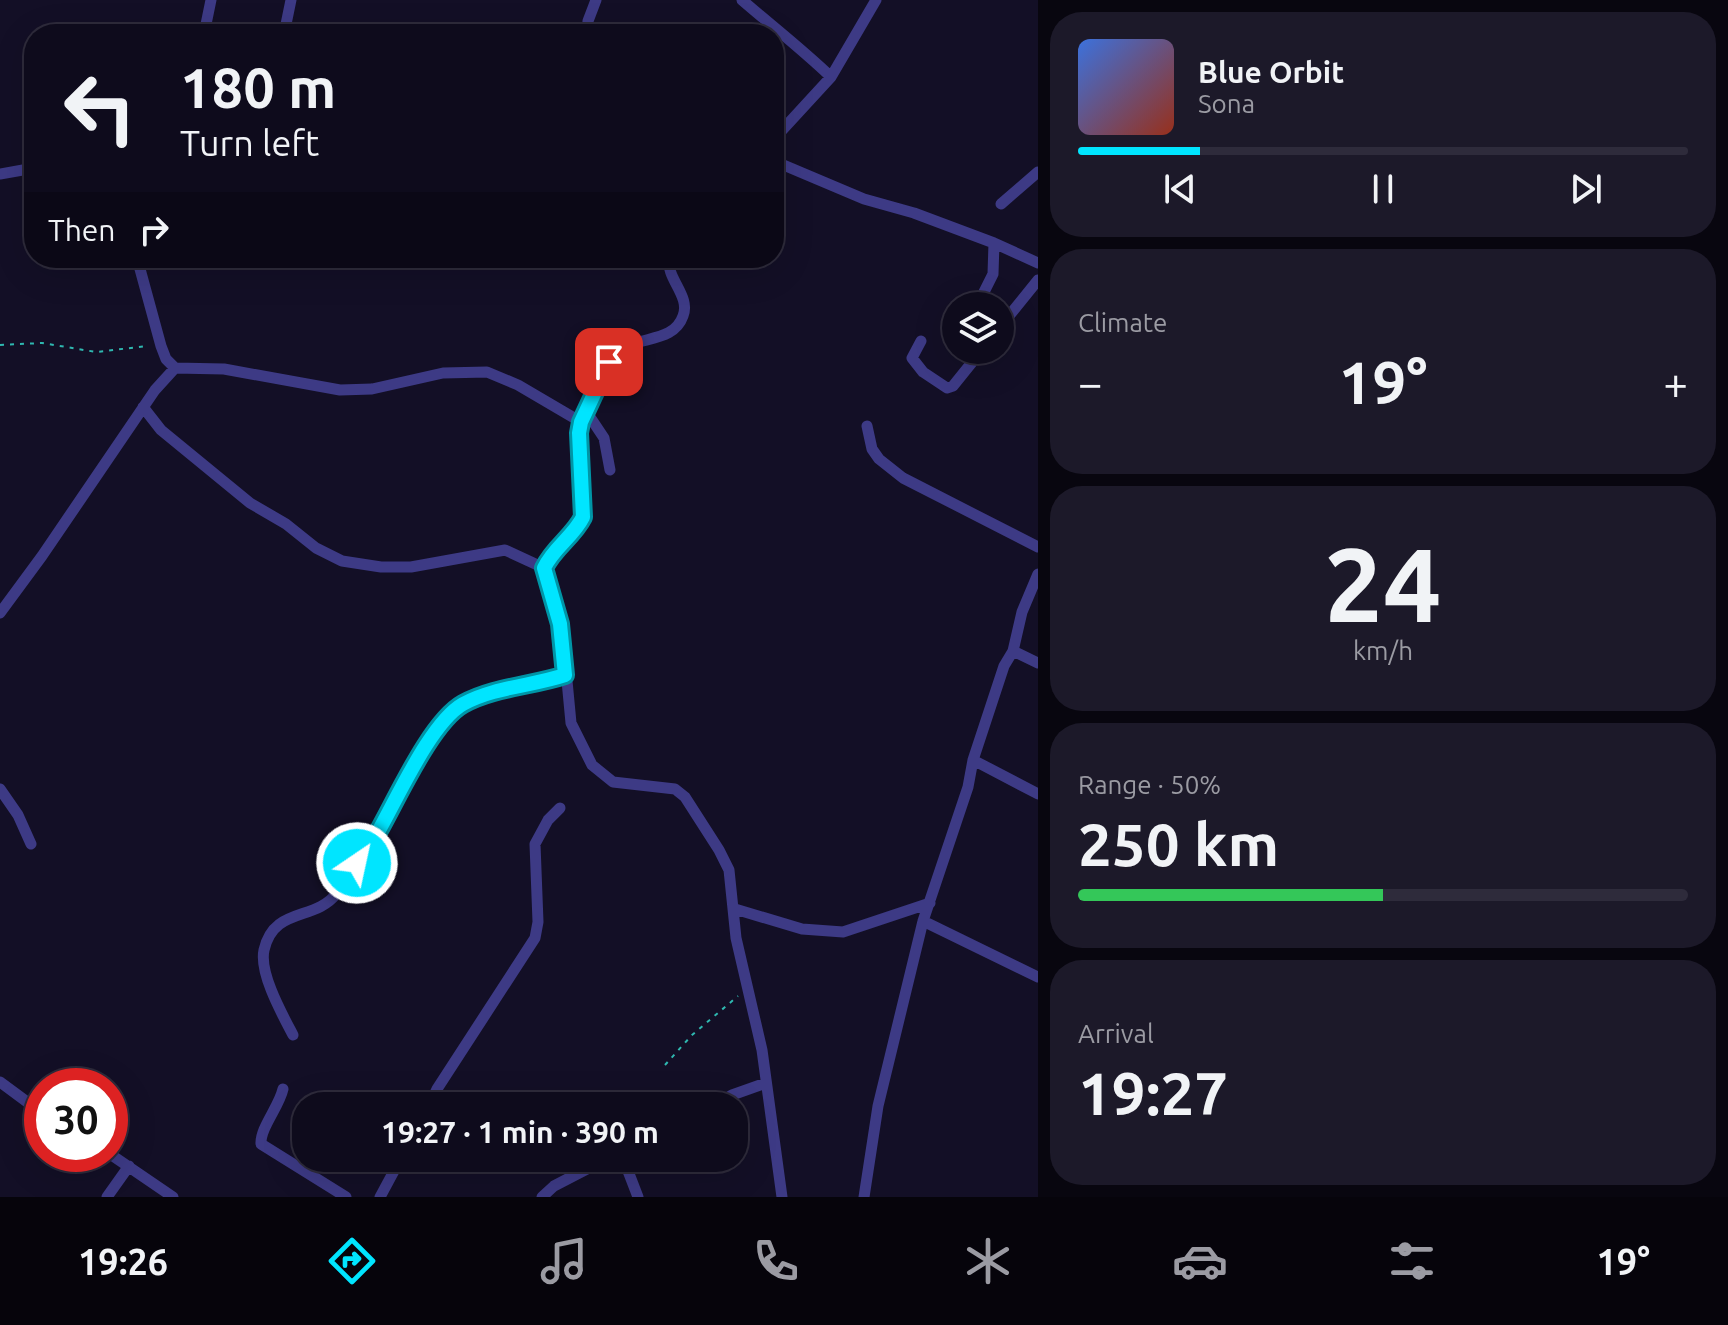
<!DOCTYPE html>
<html lang="en">
<head>
<meta charset="utf-8">
<style>
  :root { --surface:#0e0b1c; --page:#1c1929; --text:#f1f3f6; --muted:#9b9ba3; --line:#2e2b3b; --accent:#00e5ff }
  body { margin:0; font-family:Ubuntu,sans-serif; background:var(--page); color:var(--text); height:100vh; display:flex; flex-direction:column; font-size:30px; white-space:nowrap }
  * { box-sizing:border-box; margin:0 }
  p { font-size:26px; color:var(--muted) }
  .icon { flex:none; width:44px; height:44px; fill:none; stroke:currentColor; stroke-width:2; stroke-linecap:round; stroke-linejoin:round }
  .map { position:relative; flex:1; overflow:hidden }
  .sheet { display:flex; flex-direction:column; gap:12px; padding:12px; background:#08060f; width:690px }
  .sheet>* { flex:none }
  .top-card { position:absolute; left:24px; top:24px; width:760px; height:244px; border-radius:32px; box-shadow:0 8px 32px #0002,0 0 0 2px var(--line); background:#0e0b1c; color:var(--text); overflow:hidden }
  .fabs { position:absolute; left:942px; top:292px; display:grid; gap:16px }
  .fabs a { display:grid; place-items:center; width:72px; height:72px; border-radius:50%; background:var(--surface); box-shadow:0 8px 32px #0002,0 0 0 2px var(--line); font-size:40px }
  .speed { position:absolute; left:24px; top:1068px; display:flex; gap:16px; font-size:40px; font-weight:700; text-align:center }
  .speed>* { display:grid; place-content:center; width:104px; height:104px; border-radius:50%; background:var(--surface); box-shadow:0 8px 32px #0002,0 0 0 2px var(--line); line-height:1 }
  .speed .limit { border:12px solid #d22; background:#fff; color:#111 }
  .pin { position:absolute; display:grid; place-items:center; width:68px; height:68px; color:#fff; margin:-34px; border-radius:16px; box-shadow:0 4px 12px #0006 }
  .me { position:absolute; width:88px; margin:-44px; rotate:34deg; stroke-linejoin:round; filter:drop-shadow(0 0 6px #0008) }
  .turn { display:flex; align-items:center; gap:28px; height:168px; padding:0 24px; font-size:36px }
  .turn .icon { width:104px; height:104px; stroke-width:2.5 }
  .turn b { display:block; font-size:56px; line-height:68px }
  .then { display:flex; align-items:center; height:76px; padding:0 24px; background:#0003; gap:16px; font-size:30px }
  .big { font-size:60px; font-weight:700; line-height:1.1 }
  .sheet .tile { flex:1; display:flex; flex-direction:column; justify-content:center; gap:12px; min-width:0; padding:0 28px; border-radius:32px; background:var(--page) }
  .sheet .dial { align-items:center; gap:0 }
  .dial b { font-size:104px; line-height:1 }
  .song { display:flex; align-items:center; gap:24px }
  .cover { width:96px; height:96px; border-radius:12px; background:linear-gradient(135deg,hsl(220 70% 55%),hsl(10 70% 35%)) }
  .played { height:8px; border-radius:4px; background:linear-gradient(90deg,var(--accent) 20%,var(--line) 20%) }
  .keys { display:flex; justify-content:space-around; direction:ltr }
  .heat { display:flex; justify-content:space-between; align-items:center; font-size:44px; direction:ltr }
  .charge { height:12px; border-radius:6px; background:linear-gradient(90deg,#34c759 50%,var(--line) 0) }
  .trip { position:absolute; left:292px; top:1092px; width:456px; height:80px; border-radius:32px; background:var(--surface); box-shadow:0 8px 32px #0002,0 0 0 2px var(--line); font-weight:700; line-height:80px; text-align:center }
  .menu { display:flex; height:128px; justify-content:space-around; align-items:center; background:#06040b; color:var(--muted) }
  .menu .icon { width:56px; height:56px }
  .menu .on { color:var(--accent) }
  .menu b { font-size:36px; color:var(--text) }
  main { display:flex; flex:1; min-height:0 }
  .map>svg:first-child { display:block }
  .lines { fill:none; stroke-linecap:round; stroke-linejoin:round }
  .path { stroke:#2fb8b0; stroke-width:2; stroke-dasharray:4 6; stroke-linecap:butt }
  .minor { stroke:#3d3a85; stroke-width:11 }
  .route-casing { stroke:#0095a6; stroke-width:20 }
  .route { stroke:#00e5ff; stroke-width:14 }
</style>
</head>
<body>
<main>
<div class="map">
<svg width="1038" height="1197" viewBox="0 0 1038 1197">
  <rect width="100%" height="100%" fill="#130f26"/>
  <g class="lines">
    <path class="path" d="M0 345 42 343 96 352 148 346
      M665 1065 692 1035 738 996"/>
    <path class="minor" d="M742 0C772 26 803 50 831 77
      M204 34 211 0
      M284 34 291 0
      M426 34 430 29H436L447 34
      M587 34 588 21 596 0
      M774 139 831 77 876 0
      M774 161 864 199 914 213 994 243 1038 263
      M0 174 34 168
      M1001 204 1038 172
      M137 258 161 346 166 359 175 368 224 369 340 390 372 389 443 373 487 372 518 385 581 422
      M669 258C666 279 691 296 683 316 675 339 649 337 630 345 602 356 593 398 581 422L579 433 583 517C574 537 554 547 544 568L564 649 571 723 592 765 613 782 675 789 685 797 719 850 729 870 736 938 762 1050 782 1197
      M977 306 993 274 994 243
      M1000 327 1038 280
      M921 341 912 358 923 372 947 388 953 386 982 350
      M143 407 161 430 250 503 286 524 316 548 342 561 381 567H411L505 550 544 568
      M586 411 604 438 610 470
      M867 426 872 449 879 459 903 478 1038 547
      M0 613 42 556 155 390 175 368
      M1013 651 1038 663
      M973 760 1038 794
      M0 789 18 815 31 844
      M735 909 802 929 843 932 930 903
      M923 921 1038 977
      M293 1035C282 1014 259 973 264 950 274 906 315 922 337 893 351 873 366 853 378 832 398 797 427 728 460 706 488 687 533 685 565 675
      M0 1082 42 1113
      M283 1089C279 1107 260 1128 261 1144L346 1197
      M429 1106 437 1089 535 938 538 922 535 844 548 820 560 808
      M714 1106 732 1095 766 1083
      M110 1154 173 1197
      M623 1158 638 1197
      M107 1197 129 1166
      M380 1197 401 1158
      M542 1197 554 1186 608 1158
      M864 1197 878 1106 923 921 968 787 973 760 1004 666 1013 651 1022 612 1038 574"/>
  </g>
  <g class="lines">
    <g class="route-casing">
      <path id="route" d="M357 863C364 853 372 843 378 832 397 799 431 722 463 704 494 687 532 686 565 675L560 624 544 568C554 547 573 537 583 517L579 433 581 422 609 362"/>
    </g>
    <use href="#route" class="route"/>
  </g>
</svg>
<div class="fabs">
<a><svg class="icon" aria-label="layers" viewBox="0 0 24 24"><path d="M12 4l9 5-9 5-9-5zM3 14l9 5 9-5"/></svg></a>
</div>
<div class="speed"><div class="limit">30</div></div>
<div class="pin" style="left:609px;top:362px;background:#d93025"><svg class="icon" aria-label="arrive" viewBox="0 0 24 24"><path d="M6 21V4h12l-3 4 3 4H6"/></svg></div>
<svg class="me" style="left:357px;top:863px" viewBox="-20 -20 40 40"><circle r="17" fill="#00e5ff" stroke="#fff" stroke-width="3"/><path d="M0-11L8 9 0 5-8 9z" fill="#fff"/></svg>
<div class="trip">19:27 · 1 min · 390 m</div>
<div class="top-card">
<div class="turn"><svg class="icon" aria-label="left" viewBox="0 0 24 24"><path d="M17 20v-9H6M10 6l-5 5 5 5"/></svg><div><b>180 m</b>Turn left</div></div>
<div class="then">Then<svg class="icon" aria-label="right" viewBox="0 0 24 24"><path d="M7 20v-9h11M14 6l5 5-5 5"/></svg></div>
</div>
</div>
<section class="sheet">
<div class="tile">
<div class="song"><i class="cover"></i><div><b>Blue Orbit</b><p>Sona</p></div></div>
<div class="played"></div>
<div class="keys"><svg class="icon" aria-label="previous" viewBox="0 0 24 24"><path d="M18 5L8 12l10 7zM5 5v14"/></svg><svg class="icon" aria-label="pause" viewBox="0 0 24 24"><path d="M8 5v14M16 5v14"/></svg><svg class="icon" aria-label="next" viewBox="0 0 24 24"><path d="M6 5l10 7-10 7zM19 5v14"/></svg></div>
</div>
<div class="tile"><p>Climate</p>
<div class="heat"><a>−</a><b class="big">19°</b><a>+</a></div>
</div>
<div class="tile dial"><b>24</b><p>km/h</p></div>
<div class="tile"><p>Range · 50%</p><b class="big">250 km</b><div class="charge"></div></div>
<div class="tile"><p>Arrival</p><b class="big">19:27</b></div>
</section>
</main>
<nav class="menu">
<b>19:26</b>
<svg class="icon on" aria-label="directions" viewBox="0 0 24 24"><path d="M12 3l9 9-9 9-9-9zM9 14v-3h6M13 9l2 2-2 2"/></svg>
<svg class="icon" aria-label="music" viewBox="0 0 24 24"><path d="M9 18V5l10-2v13"/><circle cx="6" cy="18" r="3"/><circle cx="16" cy="16" r="3"/></svg>
<svg class="icon" aria-label="phone" viewBox="0 0 24 24"><path d="M5 4h4l2 5-3 2q2 4 5 5l2-3 5 2v4C11 20 4 13 5 4z"/></svg>
<svg class="icon" aria-label="climate" viewBox="0 0 24 24"><path d="M12 3v18M4 7l16 10M4 17L20 7"/></svg>
<svg class="icon" aria-label="car" viewBox="0 0 24 24"><path d="M5 17H2v-5l4-1 3-4h7l3 4 3 1v5h-3M9 17h6M6 11h13"/><circle cx="7" cy="17" r="2"/><circle cx="17" cy="17" r="2"/></svg>
<svg class="icon" aria-label="filters" viewBox="0 0 24 24"><path d="M4 7h16M4 17h16"/><circle cx="9" cy="7" r="2"/><circle cx="15" cy="17" r="2"/></svg>
<b>19°</b>
</nav>
</body>
</html>
